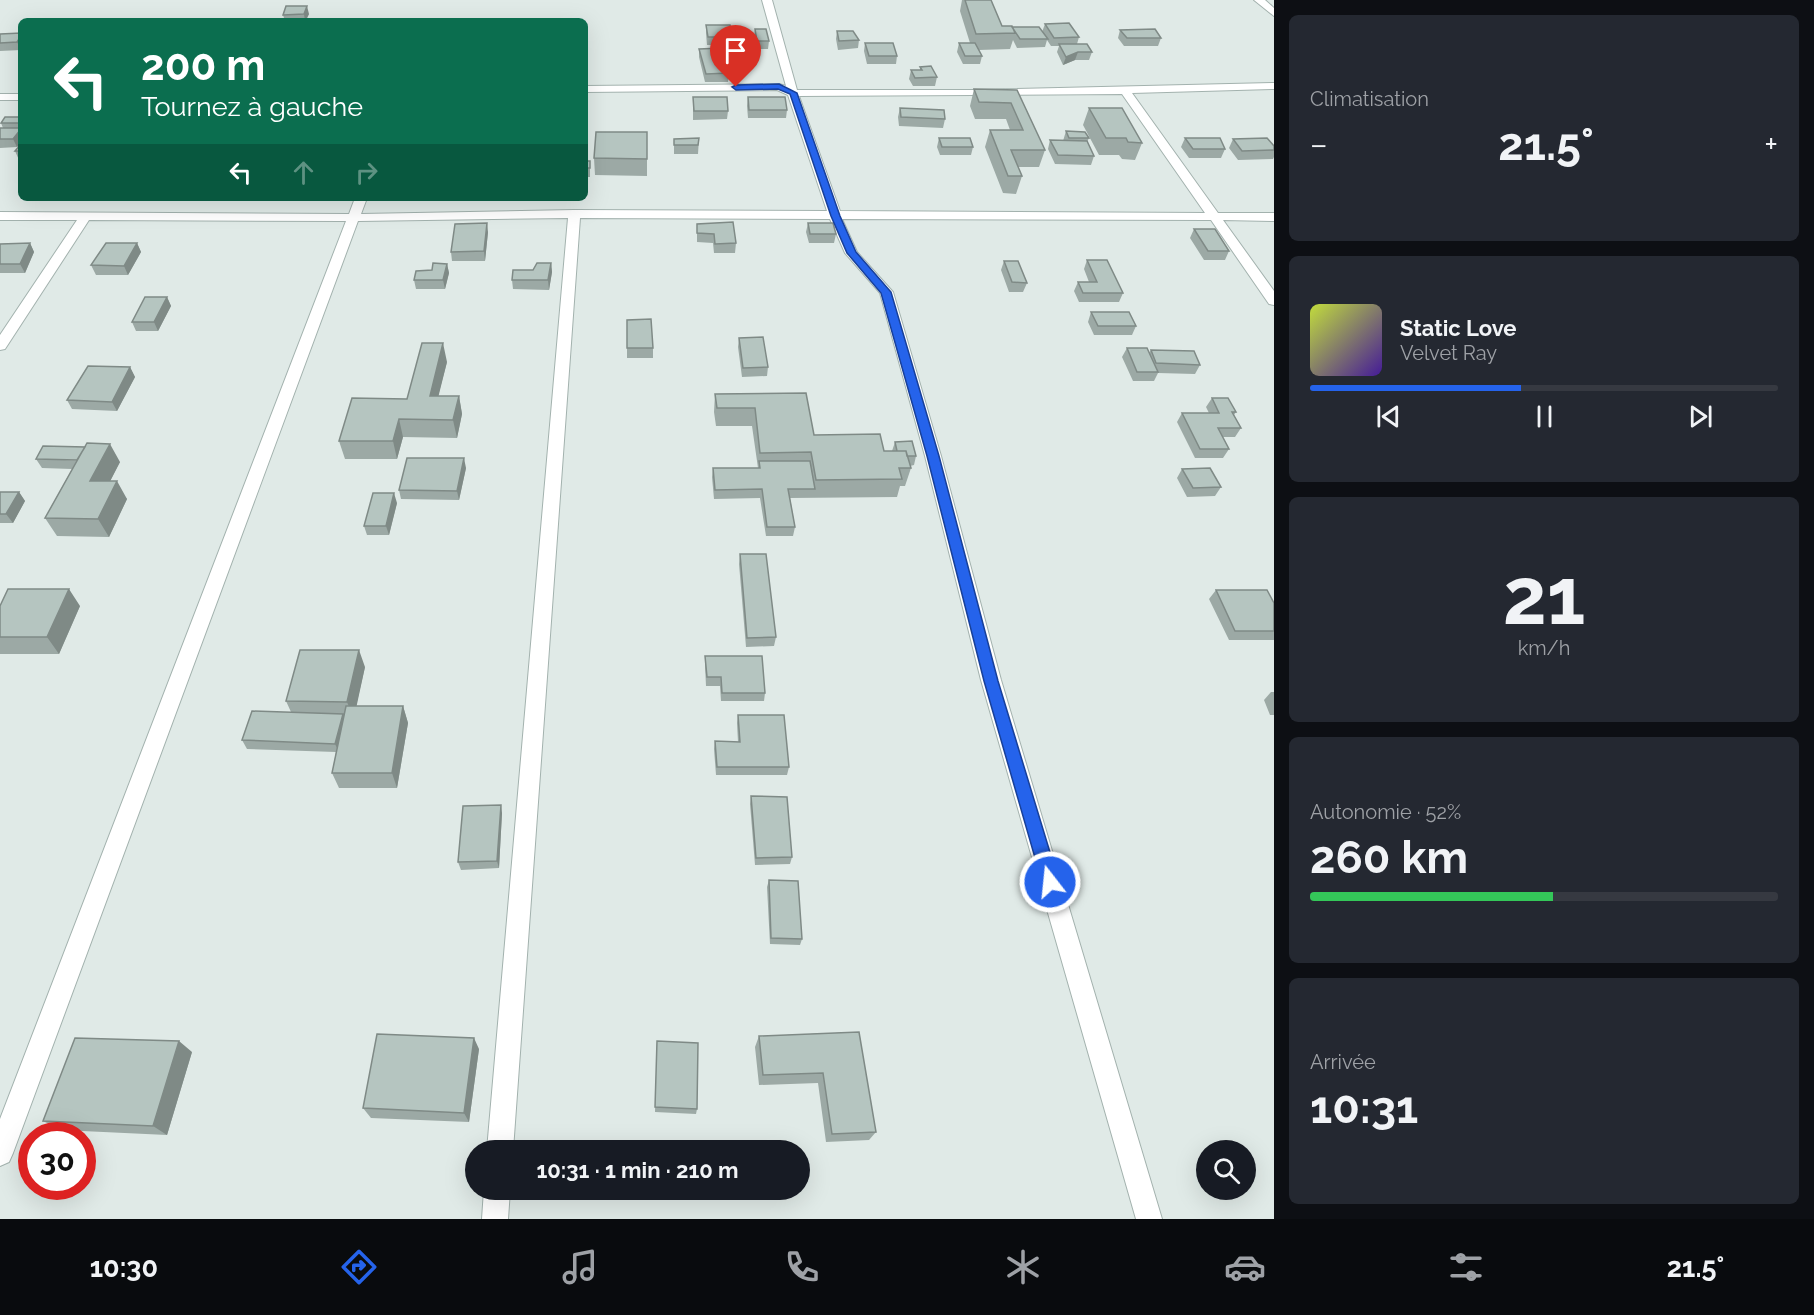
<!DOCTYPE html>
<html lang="fr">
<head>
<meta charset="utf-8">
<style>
  :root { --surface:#171b24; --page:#242831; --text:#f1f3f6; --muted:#9ea1a6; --line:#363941; --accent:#2563eb }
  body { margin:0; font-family:Raleway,sans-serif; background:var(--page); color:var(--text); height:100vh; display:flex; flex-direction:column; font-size:22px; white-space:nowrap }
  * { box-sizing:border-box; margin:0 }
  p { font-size:20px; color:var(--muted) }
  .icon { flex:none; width:33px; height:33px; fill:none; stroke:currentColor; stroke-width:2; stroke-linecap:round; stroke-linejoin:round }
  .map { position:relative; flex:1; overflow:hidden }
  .panel { display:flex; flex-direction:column; gap:15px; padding:15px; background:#0d0f14; width:540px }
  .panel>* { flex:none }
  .top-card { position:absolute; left:18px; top:18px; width:570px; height:183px; border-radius:9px; box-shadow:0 6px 24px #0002; background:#0b6e4f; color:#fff; overflow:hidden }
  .buttons { position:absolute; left:1196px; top:1140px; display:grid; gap:12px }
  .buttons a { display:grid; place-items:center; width:60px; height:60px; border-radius:50%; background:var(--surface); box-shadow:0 6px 24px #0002; font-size:30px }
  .speed { position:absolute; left:18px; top:1122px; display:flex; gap:12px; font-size:30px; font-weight:700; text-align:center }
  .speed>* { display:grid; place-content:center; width:78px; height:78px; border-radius:50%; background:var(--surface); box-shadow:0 6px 24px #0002; line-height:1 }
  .speed .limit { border:9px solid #d22; background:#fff; color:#111 }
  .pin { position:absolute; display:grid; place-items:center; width:51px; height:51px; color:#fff; margin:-62px -26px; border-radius:50% 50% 50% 0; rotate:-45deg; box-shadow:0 0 6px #0007 }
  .pin .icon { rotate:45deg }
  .me { position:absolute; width:66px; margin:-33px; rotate:344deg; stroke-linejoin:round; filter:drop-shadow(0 0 4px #0008) }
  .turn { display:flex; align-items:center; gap:21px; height:126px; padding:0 24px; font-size:27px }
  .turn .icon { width:78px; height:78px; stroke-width:2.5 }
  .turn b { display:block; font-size:42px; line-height:51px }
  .lanes { display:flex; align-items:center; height:57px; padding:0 24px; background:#0003; justify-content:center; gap:30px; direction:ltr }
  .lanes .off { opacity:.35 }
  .big { font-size:45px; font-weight:700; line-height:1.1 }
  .panel .tile { flex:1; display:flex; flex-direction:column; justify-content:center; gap:9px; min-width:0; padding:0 21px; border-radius:9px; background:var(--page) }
  .panel .dial { align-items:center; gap:0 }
  .dial b { font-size:78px; line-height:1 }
  .song { display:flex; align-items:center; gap:18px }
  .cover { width:72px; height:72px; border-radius:9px; background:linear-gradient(135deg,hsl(70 70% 55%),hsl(260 70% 35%)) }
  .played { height:6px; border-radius:3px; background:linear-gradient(90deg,var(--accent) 45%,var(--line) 45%) }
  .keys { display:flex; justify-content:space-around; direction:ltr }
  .heat { display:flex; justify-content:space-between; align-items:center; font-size:33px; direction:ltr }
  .charge { height:9px; border-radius:4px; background:linear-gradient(90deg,#34c759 52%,var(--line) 0) }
  .trip { position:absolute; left:465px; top:1140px; width:345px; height:60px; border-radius:30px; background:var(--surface); box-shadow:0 6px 24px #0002; font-weight:700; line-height:60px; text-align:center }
  .tabs { display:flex; height:96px; justify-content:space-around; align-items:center; background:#090b0e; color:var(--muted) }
  .tabs .icon { width:42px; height:42px }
  .tabs .current { color:var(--accent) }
  .tabs b { font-size:27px; color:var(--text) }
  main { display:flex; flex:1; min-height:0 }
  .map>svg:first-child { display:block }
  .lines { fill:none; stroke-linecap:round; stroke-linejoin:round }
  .street-casing { stroke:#a3b2ae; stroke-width:2 }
  .street { fill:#fff; fill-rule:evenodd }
  .wall { fill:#9ca9a5 }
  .shaded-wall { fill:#7f8a86 }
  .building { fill:#b5c5c0; stroke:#7f8a86; stroke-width:1.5 }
  .route { fill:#2563eb; stroke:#184099; stroke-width:1.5 }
</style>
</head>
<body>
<main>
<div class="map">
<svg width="1274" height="1219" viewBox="0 0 1274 1219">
  <rect width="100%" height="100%" fill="#e0eae7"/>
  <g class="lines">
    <g class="street-casing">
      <path id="street" d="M762 0H772L797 90H973L1274 83V89L1132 93 1218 213H1274V221L1223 220 1274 291V305L1269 304 1211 220 842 219 857 252 893 292 941 456 1001 680 1162 1219H1136L981 680 925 456 880 293 845 253 830 219 580 218 513 1150H487L568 218 358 221 13 1153 9 1162 0 1166V1119L346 221 89 220 5 349 0 350V335L77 220H0V212L349 214 355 198H367L361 214 574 210 827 211 788 95 777 90 585 92V86L779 84 786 86ZM1122 94 1205 213 840 211 799 96Z
        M1254 0H1265L1274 8V16Z
        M0 94H21V100H0Z
        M484 1190H510L508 1219H482Z"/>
    </g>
    <use href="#street" class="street"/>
  </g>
  <path class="wall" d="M962 0H991L1002 26 1042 32 1045 24 1079 37 1077 44 1092 52 1089 60H1075L1063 65 1057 52 1059 46H1051L1047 40 1045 47 1017 48 1013 40 1010 49 979 50 982 56 980 64H963L957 52 959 43H970L960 11Z
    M309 14 306 21H285L283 15Z
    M706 25 732 37V45H707L706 33Z
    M755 29 769 41 768 49H756L754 38Z
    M1120 30 1161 38 1158 46H1124L1118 38Z
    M837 31 859 40 858 48 838 50 836 39Z
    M21 33V50L0 51V34Z
    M865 43 897 56 896 64H867L864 51Z
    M699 49 729 73 728 82H705L699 57Z
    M920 67 937 77 935 86H913L909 79 911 70H920Z
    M974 89 1017 90 1045 150 1039 167H1018L1022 176 1016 194 1003 193 985 147 990 130H1010L1006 119H975L970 106Z
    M693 97 728 111 727 119 693 120Z
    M748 97 787 110 786 118H748L747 106Z
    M900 108 945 119 943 128 899 126 898 117Z
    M1089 108 1142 143 1135 160 1122 159 1119 155H1099L1083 125Z
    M21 117V143L17 147 0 148V128H3L1 123Z
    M1066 131 1089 138 1087 142 1094 156 1091 165 1055 164 1048 149 1050 140 1063 141Z
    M647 132V176L595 175 594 158Z
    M699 138 698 154H674V139Z
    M939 138 973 147 971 155H940L937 147Z
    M1185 138 1225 149 1221 158H1189L1181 147Z
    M1233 139 1274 146V157L1273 159 1238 160 1229 148Z
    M21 144V160H19L15 151Z
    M585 161H590V177H585Z
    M808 223 836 234 834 243H809L806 232Z
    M697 224 736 243 735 253H714L713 243 697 242Z
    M1194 229 1229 251 1225 260H1204L1190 238Z
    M488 232 485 261H452L451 252Z
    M30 243 34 252 25 273H0V244Z
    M137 243 141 252 128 275H96L91 265Z
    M1087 260 1123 293 1119 302H1079L1074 291 1078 282H1089L1084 269Z
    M1004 261 1027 283 1023 292H1009L1001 270Z
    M551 263 552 272 549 290 513 289 512 280Z
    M447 264 449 273 445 289H416L414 280 432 270Z
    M167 297 171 306 158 331H136L132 322Z
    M1091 312 1136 326 1132 335H1094L1088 322Z
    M627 320 653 348V358H627Z
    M739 338 768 367 767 376 742 377 738 347Z
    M1127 348 1149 353 1151 350 1200 365 1195 374 1158 373 1154 381H1133L1122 357Z
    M447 362 438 396H459L462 414 457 438 403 437 397 459H345L339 441 407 399Z
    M130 367 135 377 117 411 72 409 67 400Z
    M806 393 814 435 884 451H892L895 442 916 456 914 465 910 466 911 468 905 486H900L897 497 790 498 795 527 793 536H766L760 498 714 499 712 477 713 468H758L752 426H716L714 412 715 394Z
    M1212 398 1236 412 1234 415 1241 428 1235 437H1222L1229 449 1223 458H1195L1177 422 1182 413H1209L1206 407Z
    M36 459 120 462 110 481 127 499 109 537 57 536 45 518 72 469 42 468Z
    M466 468 459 500 401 499 399 490Z
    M1182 469 1221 487 1215 496 1187 497 1177 478Z
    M0 492H19L25 501 13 523H0Z
    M397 503 389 535H367L364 526Z
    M740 554 776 637 774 646 746 647 739 564Z
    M1216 590 1274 603V640H1229L1209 599Z
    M0 606H80L59 654H0Z
    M705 656 765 693 764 701H721L720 686H706L705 665Z
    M365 667 356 706H403L408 723 397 788H339L332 773 336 752 247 749 242 740 291 712 286 701Z
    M1271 692H1274V715H1270L1264 700Z
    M738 715 789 767 787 775H716L714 749 715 741 738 742 737 723Z
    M751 796 792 857 790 864 755 865 750 804Z
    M502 813 499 868 461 870 458 862Z
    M769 880 802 939 800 945 770 944 767 887Z
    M859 1032 876 1132 869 1140 826 1142 818 1083 759 1085 755 1047 759 1036Z
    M657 1041 697 1109 696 1114 655 1112Z
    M479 1049 469 1122 371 1118 363 1108Z
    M192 1052 167 1135 61 1130 43 1121Z"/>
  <path class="shaded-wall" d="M307 6 309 14 305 21 304 14Z
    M21 36V50L17 42Z
    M1078 52 1075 60 1063 65 1066 57Z
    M21 129V143L17 147 13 139Z
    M487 223 488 232 485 261 484 251Z
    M30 243 34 252 25 273 20 264Z
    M137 243 141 252 128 275 124 266Z
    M551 263 552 272 549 290 548 280Z
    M447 264 449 273 445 289 443 280Z
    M167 297 171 306 158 331 154 322Z
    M443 343 447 362 434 414 430 396Z
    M130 367 135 377 117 411 112 402Z
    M459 396 462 414 457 438 453 420Z
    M399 419 403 437 397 459 393 441Z
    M110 444 120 462 101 499 90 481Z
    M464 458 466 468 459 500 457 491Z
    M117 481 127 499 109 537 98 519Z
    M19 492 25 501 13 523 6 514Z
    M394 493 397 503 389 535 386 526Z
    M69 589 80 606 59 654 47 637Z
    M359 650 365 667 354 718 347 702Z
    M403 706 408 723 397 788 392 773Z
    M343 714 346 722 339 752 335 744Z
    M501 805 502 813 499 868 497 861Z
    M474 1038 479 1049 469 1122 464 1113Z
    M179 1041 192 1052 167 1135 153 1126Z"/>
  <path class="building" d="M965 0H991L1002 26H1012L1015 33 976 34Z
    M286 6H307L304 14 283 15Z
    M1069 23 1079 37 1054 38 1045 24Z
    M706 25H730L732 37H708Z
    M1012 27H1039L1048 39H1020Z
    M755 29H766L769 41H757Z
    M1155 29 1161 38H1127L1120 30Z
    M837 31H853L859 40 839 41Z
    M21 33V36L17 42 0 43V34Z
    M865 43H893L897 56H869Z
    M959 43H975L982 56H965Z
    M1059 44H1087L1092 52H1078L1066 57Z
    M722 48 729 73 706 74 699 49Z
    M931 66 937 77 915 78 911 70H922L920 67Z
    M974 89 1017 90 1045 150H1011L1022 176H1008L990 130H1023L1011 103 979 102Z
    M693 97H727L728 111H694Z
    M748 97H785L787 110H749Z
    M900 108 944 110 945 119 901 117Z
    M1089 108H1122L1142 143 1128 142 1126 138H1106Z
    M5 117H21V122L20 123H1Z
    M0 128H21V129L13 139H0Z
    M1066 131 1085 132 1089 138H1069Z
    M596 132H647V159L594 158Z
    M699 138 698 145H674V139Z
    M939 138H970L973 147H942Z
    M1185 138H1220L1225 149H1193Z
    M1267 138 1274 146V150L1242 151 1233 139Z
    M1050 140 1087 141 1094 156 1058 155Z
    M21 144V151H15Z
    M585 161H590V168H585Z
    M733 222 736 243 715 244 714 234 697 233V224Z
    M487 223 484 251 451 252 455 224Z
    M808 223H833L836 234H810Z
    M1194 229H1215L1229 251H1208Z
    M30 243 20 264H0V244Z
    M106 243H137L124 266 91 265Z
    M1087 260H1107L1123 293H1083L1078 282H1097Z
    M1004 261H1018L1027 283 1012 282Z
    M433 263 447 264 443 280H414L416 271 432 270Z
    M537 263H551L548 280H512L513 270H533Z
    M145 297H167L154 322H132Z
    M1091 312H1129L1136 326H1098Z
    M651 319 653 348H627V320Z
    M763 337 768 367 743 368 739 338Z
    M422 343H443L430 396H459L453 420 399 419 393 441H339L352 398 407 399Z
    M1127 348H1147L1158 372H1137Z
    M1151 350 1194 351 1200 365 1156 363Z
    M88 366 130 367 112 402 67 400Z
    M806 393 814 435 880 434 884 451H906L911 468H899L902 479 816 480 811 452 760 453 755 408H717L715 394Z
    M1212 398H1228L1236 412H1232L1241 428H1218L1229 449H1200L1182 413H1219Z
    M912 441 916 456H907L906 451H897L895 442Z
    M87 443 110 444 90 481H117L98 519 45 518Z
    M43 446 85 447 77 460 36 459Z
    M407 458H464L457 491 399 490Z
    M759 461H810L815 489H788L795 527H767L762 489 715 490 713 468H760Z
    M1210 468 1221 487 1193 488 1182 469Z
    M0 492H19L6 514H0Z
    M373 493H394L386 526H364Z
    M740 554H766L776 637 747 638Z
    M8 589H69L47 637H0V606Z
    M1216 590H1267L1274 603V631H1235Z
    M300 650H359L347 702 286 701Z
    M705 656H762L765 693H722L721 677H707Z
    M346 706H403L392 773H332Z
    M252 711 343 714 335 744 242 740Z
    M738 715H784L789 767H717L715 741 740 742Z
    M751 796 787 797 792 857 756 858Z
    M501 805 497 861 458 862 463 806Z
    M769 880 798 881 802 939 771 938Z
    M859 1032 876 1132 832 1134 823 1073 763 1075 759 1036Z
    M377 1034 474 1038 464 1113 363 1108Z
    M75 1038 179 1041 153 1126 43 1121Z
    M657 1041 698 1043 697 1109 655 1107Z"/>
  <path class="route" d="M779 84 797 93 840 216 856 252 891 292 939 456 998 681 1059 882 1056 888 1050 890 1044 888 1042 882 984 681 927 456 881 293 847 253 831 216 790 94 778 89 736 90 732 87 736 85Z"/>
</svg>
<div class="buttons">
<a><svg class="icon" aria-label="search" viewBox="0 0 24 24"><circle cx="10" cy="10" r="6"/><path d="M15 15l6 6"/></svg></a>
</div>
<div class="speed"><div class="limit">30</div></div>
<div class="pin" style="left:736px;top:87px;background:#d93025"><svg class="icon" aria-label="arrive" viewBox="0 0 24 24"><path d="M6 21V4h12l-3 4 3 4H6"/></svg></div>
<svg class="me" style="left:1050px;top:882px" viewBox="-20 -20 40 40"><circle r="17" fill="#2563eb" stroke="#fff" stroke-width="3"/><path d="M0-11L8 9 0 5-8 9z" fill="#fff"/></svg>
<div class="trip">10:31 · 1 min · 210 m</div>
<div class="top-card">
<div class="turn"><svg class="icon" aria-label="left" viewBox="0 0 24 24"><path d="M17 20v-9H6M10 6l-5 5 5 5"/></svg><div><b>200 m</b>Tournez à gauche</div></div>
<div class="lanes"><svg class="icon" aria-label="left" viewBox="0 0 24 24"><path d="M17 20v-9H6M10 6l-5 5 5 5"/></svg><svg class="icon off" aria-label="ahead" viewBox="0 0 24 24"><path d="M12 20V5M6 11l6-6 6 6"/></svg><svg class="icon off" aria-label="right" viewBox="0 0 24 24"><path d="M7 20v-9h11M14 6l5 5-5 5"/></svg></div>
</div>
</div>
<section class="panel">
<div class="tile"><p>Climatisation</p>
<div class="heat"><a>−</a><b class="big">21.5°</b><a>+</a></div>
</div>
<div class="tile">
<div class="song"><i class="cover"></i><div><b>Static Love</b><p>Velvet Ray</p></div></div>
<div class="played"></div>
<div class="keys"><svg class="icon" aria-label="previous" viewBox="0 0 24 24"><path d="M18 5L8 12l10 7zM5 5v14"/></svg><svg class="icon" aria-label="pause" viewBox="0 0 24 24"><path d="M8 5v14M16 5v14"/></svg><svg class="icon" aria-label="next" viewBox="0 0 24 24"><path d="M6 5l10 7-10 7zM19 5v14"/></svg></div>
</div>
<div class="tile dial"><b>21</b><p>km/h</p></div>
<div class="tile"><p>Autonomie · 52%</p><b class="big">260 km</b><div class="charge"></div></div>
<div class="tile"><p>Arrivée</p><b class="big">10:31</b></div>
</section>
</main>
<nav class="tabs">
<b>10:30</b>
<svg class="icon current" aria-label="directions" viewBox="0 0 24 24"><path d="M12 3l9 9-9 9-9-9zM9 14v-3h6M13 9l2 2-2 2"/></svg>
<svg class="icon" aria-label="music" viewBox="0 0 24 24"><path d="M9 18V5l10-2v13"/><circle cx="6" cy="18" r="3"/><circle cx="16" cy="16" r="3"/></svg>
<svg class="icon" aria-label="phone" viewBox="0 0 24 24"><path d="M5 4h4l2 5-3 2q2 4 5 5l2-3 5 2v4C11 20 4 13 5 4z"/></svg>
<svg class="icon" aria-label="climate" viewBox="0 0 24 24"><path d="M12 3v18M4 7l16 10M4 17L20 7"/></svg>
<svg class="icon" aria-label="car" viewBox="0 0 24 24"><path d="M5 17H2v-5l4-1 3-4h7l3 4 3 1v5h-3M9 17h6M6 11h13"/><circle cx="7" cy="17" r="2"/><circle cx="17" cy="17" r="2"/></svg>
<svg class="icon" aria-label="filters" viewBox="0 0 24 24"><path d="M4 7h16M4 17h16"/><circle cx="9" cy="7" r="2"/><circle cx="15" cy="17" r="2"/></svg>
<b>21.5°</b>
</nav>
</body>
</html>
